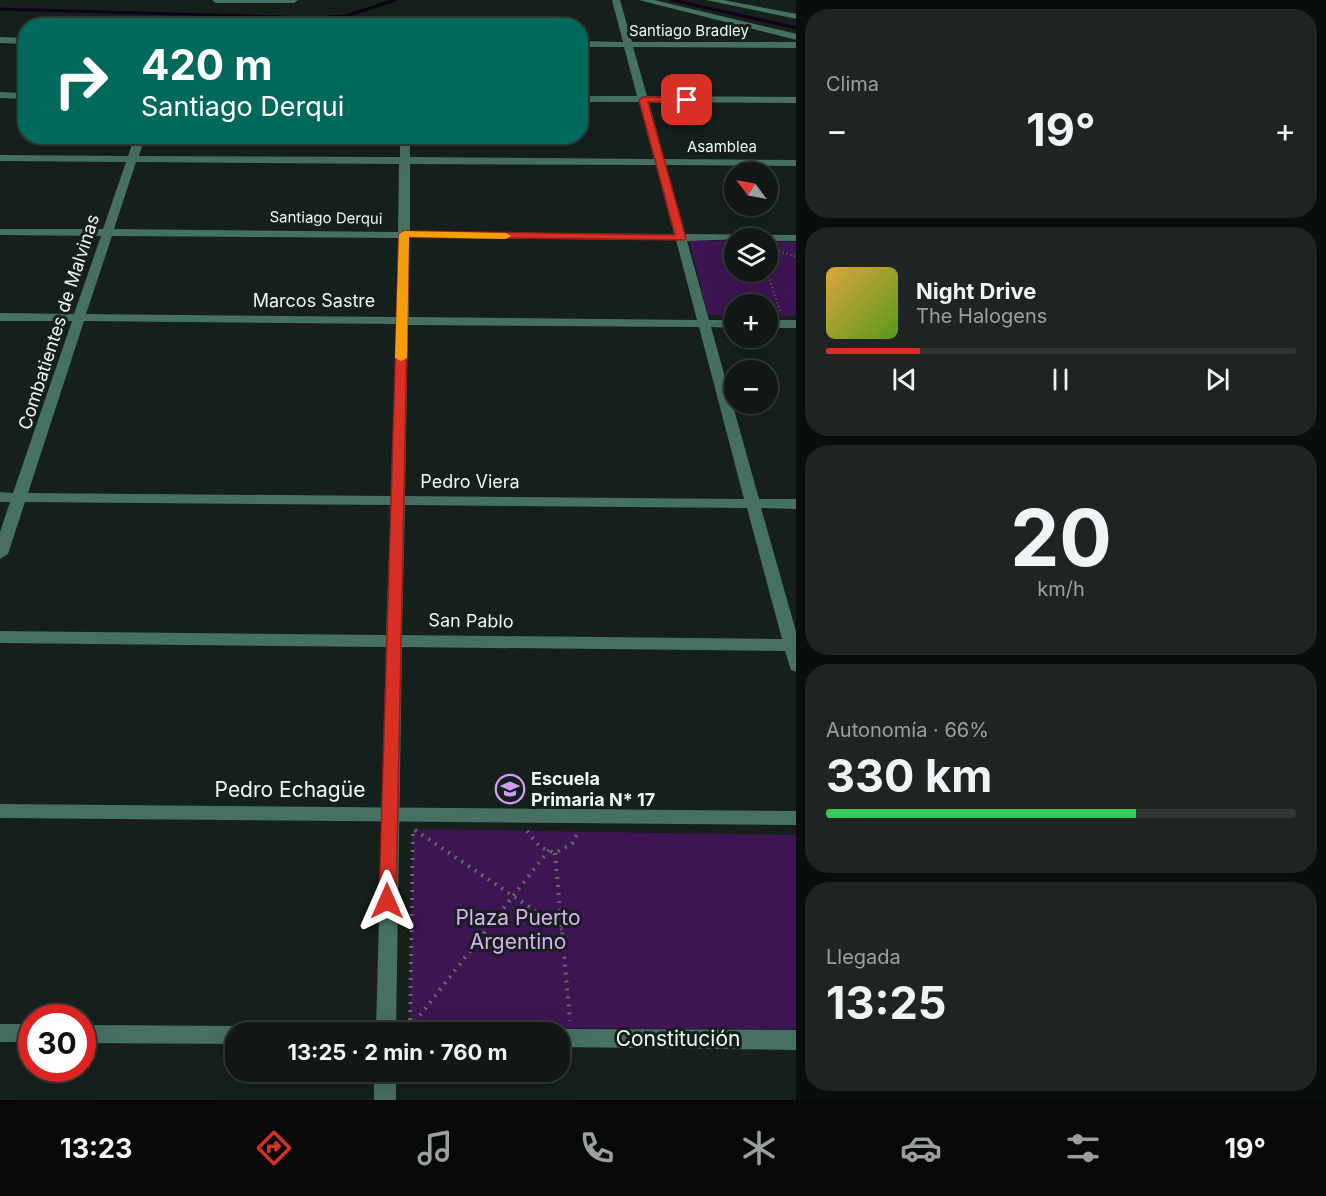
<!DOCTYPE html>
<html lang="es">
<head>
<meta charset="utf-8">
<style>
  :root { --surface:#101715; --page:#1e2422; --text:#f1f3f6; --muted:#9c9fa0; --line:#303634; --accent:#d93025 }
  body { margin:0; font-family:Inter,sans-serif; background:var(--page); color:var(--text); height:100vh; display:flex; flex-direction:column; font-size:22px; white-space:nowrap }
  * { box-sizing:border-box; margin:0 }
  p { font-size:20px; color:var(--muted) }
  .icon { flex:none; width:33px; height:33px; fill:none; stroke:currentColor; stroke-width:2; stroke-linecap:round; stroke-linejoin:round }
  .map { position:relative; flex:1; overflow:hidden }
  .sheet { display:flex; flex-direction:column; gap:9px; padding:9px; background:#090d0c; width:530px }
  .sheet>* { flex:none }
  .top-card { position:absolute; left:18px; top:18px; width:570px; height:126px; border-radius:24px; box-shadow:0 6px 24px #0002,0 0 0 2px var(--line); background:#00695c; color:#fff; overflow:hidden }
  .needle { width:39px; rotate:302deg }
  .fabs { position:absolute; left:724px; top:162px; display:grid; gap:12px }
  .fabs a { display:grid; place-items:center; width:54px; height:54px; border-radius:50%; background:var(--surface); box-shadow:0 6px 24px #0002,0 0 0 2px var(--line); font-size:30px }
  .speed { position:absolute; left:18px; top:1004px; display:flex; gap:12px; font-size:30px; font-weight:700; text-align:center }
  .speed>* { display:grid; place-content:center; width:78px; height:78px; border-radius:50%; background:var(--surface); box-shadow:0 6px 24px #0002,0 0 0 2px var(--line); line-height:1 }
  .speed .limit { border:9px solid #d22; background:#fff; color:#111 }
  .pin { position:absolute; display:grid; place-items:center; width:51px; height:51px; color:#fff; margin:-26px; border-radius:12px; box-shadow:0 3px 9px #0006 }
  .me { position:absolute; width:66px; margin:-33px; rotate:0deg; stroke-linejoin:round; filter:drop-shadow(0 0 4px #0008) }
  .turn { display:flex; align-items:center; gap:21px; height:126px; padding:0 24px; font-size:27px }
  .turn .icon { width:78px; height:78px; stroke-width:2.5 }
  .turn b { display:block; font-size:42px; line-height:51px }
  .big { font-size:45px; font-weight:700; line-height:1.1 }
  .sheet .widget { flex:1; display:flex; flex-direction:column; justify-content:center; gap:9px; min-width:0; padding:0 21px; border-radius:24px; background:var(--page) }
  .sheet .dial { align-items:center; gap:0 }
  .dial b { font-size:78px; line-height:1 }
  .song { display:flex; align-items:center; gap:18px }
  .cover { width:72px; height:72px; border-radius:9px; background:linear-gradient(135deg,hsl(40 70% 55%),hsl(90 70% 35%)) }
  .played { height:6px; border-radius:3px; background:linear-gradient(90deg,var(--accent) 20%,var(--line) 20%) }
  .keys { display:flex; justify-content:space-around; direction:ltr }
  .heat { display:flex; justify-content:space-between; align-items:center; font-size:33px; direction:ltr }
  .charge { height:9px; border-radius:4px; background:linear-gradient(90deg,#34c759 66%,var(--line) 0) }
  .trip { position:absolute; left:225px; top:1022px; width:345px; height:60px; border-radius:24px; background:var(--surface); box-shadow:0 6px 24px #0002,0 0 0 2px var(--line); font-weight:700; line-height:60px; text-align:center }
  .dock { display:flex; height:96px; justify-content:space-around; align-items:center; background:#060908; color:var(--muted) }
  .dock .icon { width:42px; height:42px }
  .dock .selected { color:var(--accent) }
  .dock b { font-size:27px; color:var(--text) }
  main { display:flex; flex:1; min-height:0 }
  .map>svg:first-child { display:block }
  .green { fill:#3d1552 }
  .lines { fill:none; stroke-linecap:round; stroke-linejoin:round }
  .stream { stroke:#0e0019; stroke-width:3 }
  .path-far1 { stroke:#636c69; stroke-width:2; stroke-dasharray:1 3; stroke-linecap:butt }
  .path { stroke:#636c69; stroke-width:4; stroke-dasharray:2 6; stroke-linecap:butt }
  .minor { fill:#467062; fill-rule:evenodd }
  .tertiary { fill:#467062; fill-rule:evenodd }
  .route { fill:#d93025; stroke:#8d1f18; stroke-width:1.5 }
  .slow { fill:#f59e0b }
  .labels { text-anchor:middle; stroke-width:6; stroke-linejoin:round; paint-order:stroke }
  .far-street-label { font-size:15px; fill:#eff6f3; stroke:#151f1c }
  .street-label { font-size:18px; fill:#eff6f3; stroke:#151f1c }
  .poi-label { font-size:18px; font-weight:bold; fill:#eff6f3; stroke:#151f1c; text-anchor:start }
  .near-street-label { font-size:21px; fill:#eff6f3; stroke:#151f1c }
  .near-park-label { font-size:21px; fill:#dcacf9; stroke:#151f1c }
</style>
</head>
<body>
<main>
<div class="map">
<svg width="797" height="1100" viewBox="0 0 797 1100">
  <rect width="100%" height="100%" fill="#151f1c"/>
  <path class="green" d="M689 240 735 241V272H768V242H796V316H768V304H735V315H708Z
    M413 829 796 835V1029L410 1028Z"/>
  <g class="lines">
    <path class="stream" d="M672 0 797 28
      M0 9 314 18 346 16 395 0"/>
    <path class="path-far1" d="M775 250 797 257
      M767 272 780 311"/>
    <path class="path" d="M415 830 562 929
      M527 831 540 847 555 853 572 844 578 832
      M555 853 570 1021
      M410 1028 413 829
      M410 1028 546 1029
      M410 1028 549 850"/>
    <path class="minor" d="M212 0H298L294 3H216Z
      M612 0H620L632 42H797V48L633 47 647 96 797 97V103L649 102 664 159 797 160V166L666 165 685 234 797 235V241H768V238L687 241 709 320H735V328L711 327 759 499H797V509L761 508 797 635V672L791 670 785 651 402 647 396 1032H376L386 647 0 643V631L386 635 391 505 25 502 8 554 0 559V532L10 502H0V492L13 493 72 321H0V313L74 314 101 236 0 235V229H103L126 162 0 161V155L128 156 135 136H145L139 156 400 157V136H410V157L654 159 639 102H580V96H637L624 47H580V41L623 42ZM136 162 399 164 398 232 114 229ZM410 164 656 165 674 234 410 232ZM112 236 398 238 396 317 86 314ZM409 238 676 240 697 320 409 317ZM84 321 396 324 391 496 28 493ZM408 325 699 327 744 499 405 496ZM405 505 747 508 782 639 402 635Z
      M639 0H654L797 34V40Z
      M706 0H723L797 14V19Z
      M0 37 26 38V44L0 43Z
      M0 92 26 93V99L0 98Z
      M768 320H797V328H768Z
      M0 1024H32V1042H0Z
      M82 1025 236 1026 243 1028 245 1032H236V1044L82 1043Z
      M560 1029 797 1030V1050L560 1047V1032H552Z
      M374 1071H396V1100H374Z"/>
    <path class="tertiary" d="M0 804 797 811V825L0 818Z"/>
  </g>
  <path class="route" d="M643 97H687L691 100 687 103 648 102 686 238 684 240 409 237 396 901 393 906 387 908 381 906 379 901 399 234 404 231 675 235 639 100Z"/>
  <path class="slow" d="M404 231 506 233 511 236 506 239 409 237 407 358 401 361 395 358 399 234Z"/>
  <defs>
    <g id="school-ring" transform="scale(1.5)"><circle r="9.5" fill="#151f1c" stroke="#d69bf9" stroke-width="1.5"/><path d="M0-5L7-2L0 1L-7-2ZM-4 1L0 2.5L4 1V4Q0 6-4 4Z" fill="#d69bf9"/></g>
  </defs>
  <g fill-rule="evenodd">
    <use href="#school-ring" x="510" y="789"/>
  </g>
  <g class="labels">
    <g class="far-street-label">
      <text x="689" y="36">Santiago Bradley</text>
      <text x="722" y="152">Asamblea</text>
      <text transform="translate(326 218) rotate(1)" y="5">Santiago Derqui</text>
    </g>
    <g class="street-label">
      <text x="314" y="307">Marcos Sastre</text>
      <text transform="translate(59 322) rotate(-72)" y="6">Combatientes de Malvinas</text>
      <text x="470" y="488">Pedro Viera</text>
      <text transform="translate(471 621) rotate(1)" y="6">San Pablo</text>
    </g>
    <g class="poi-label">
      <text x="531" y="785">Escuela<tspan x="531" dy="21">Primaria N* 17</tspan></text>
    </g>
    <g class="near-street-label">
      <text x="290" y="797">Pedro Echagüe</text>
      <text x="678" y="1046">Constitución</text>
    </g>
    <g class="near-park-label">
      <text x="518" y="925">Plaza Puerto<tspan x="518" dy="24">Argentino</tspan></text>
    </g>
  </g>
</svg>
<div class="fabs">
<a><svg class="needle" viewBox="-14 -14 28 28"><path d="M0-13l5 13h-10z" fill="#e53935"/><path d="M0 13l5-13h-10z" fill="#9c9fa0"/></svg></a>
<a><svg class="icon" aria-label="layers" viewBox="0 0 24 24"><path d="M12 4l9 5-9 5-9-5zM3 14l9 5 9-5"/></svg></a>
<a>+</a>
<a>−</a>
</div>
<div class="speed"><div class="limit">30</div></div>
<div class="pin" style="left:687px;top:100px;background:#d93025"><svg class="icon" aria-label="arrive" viewBox="0 0 24 24"><path d="M6 21V4h12l-3 4 3 4H6"/></svg></div>
<svg class="me" style="left:387px;top:901px" viewBox="-20 -20 40 40"><path d="M0-17L14 15 0 8-14 15z" fill="#d93025" stroke="#fff" stroke-width="4"/></svg>
<div class="trip">13:25 · 2 min · 760 m</div>
<div class="top-card">
<div class="turn"><svg class="icon" aria-label="right" viewBox="0 0 24 24"><path d="M7 20v-9h11M14 6l5 5-5 5"/></svg><div><b>420 m</b>Santiago Derqui</div></div>
</div>
</div>
<section class="sheet">
<div class="widget"><p>Clima</p>
<div class="heat"><a>−</a><b class="big">19°</b><a>+</a></div>
</div>
<div class="widget">
<div class="song"><i class="cover"></i><div><b>Night Drive</b><p>The Halogens</p></div></div>
<div class="played"></div>
<div class="keys"><svg class="icon" aria-label="previous" viewBox="0 0 24 24"><path d="M18 5L8 12l10 7zM5 5v14"/></svg><svg class="icon" aria-label="pause" viewBox="0 0 24 24"><path d="M8 5v14M16 5v14"/></svg><svg class="icon" aria-label="next" viewBox="0 0 24 24"><path d="M6 5l10 7-10 7zM19 5v14"/></svg></div>
</div>
<div class="widget dial"><b>20</b><p>km/h</p></div>
<div class="widget"><p>Autonomía · 66%</p><b class="big">330 km</b><div class="charge"></div></div>
<div class="widget"><p>Llegada</p><b class="big">13:25</b></div>
</section>
</main>
<nav class="dock">
<b>13:23</b>
<svg class="icon selected" aria-label="directions" viewBox="0 0 24 24"><path d="M12 3l9 9-9 9-9-9zM9 14v-3h6M13 9l2 2-2 2"/></svg>
<svg class="icon" aria-label="music" viewBox="0 0 24 24"><path d="M9 18V5l10-2v13"/><circle cx="6" cy="18" r="3"/><circle cx="16" cy="16" r="3"/></svg>
<svg class="icon" aria-label="phone" viewBox="0 0 24 24"><path d="M5 4h4l2 5-3 2q2 4 5 5l2-3 5 2v4C11 20 4 13 5 4z"/></svg>
<svg class="icon" aria-label="climate" viewBox="0 0 24 24"><path d="M12 3v18M4 7l16 10M4 17L20 7"/></svg>
<svg class="icon" aria-label="car" viewBox="0 0 24 24"><path d="M5 17H2v-5l4-1 3-4h7l3 4 3 1v5h-3M9 17h6M6 11h13"/><circle cx="7" cy="17" r="2"/><circle cx="17" cy="17" r="2"/></svg>
<svg class="icon" aria-label="filters" viewBox="0 0 24 24"><path d="M4 7h16M4 17h16"/><circle cx="9" cy="7" r="2"/><circle cx="15" cy="17" r="2"/></svg>
<b>19°</b>
</nav>
</body>
</html>
